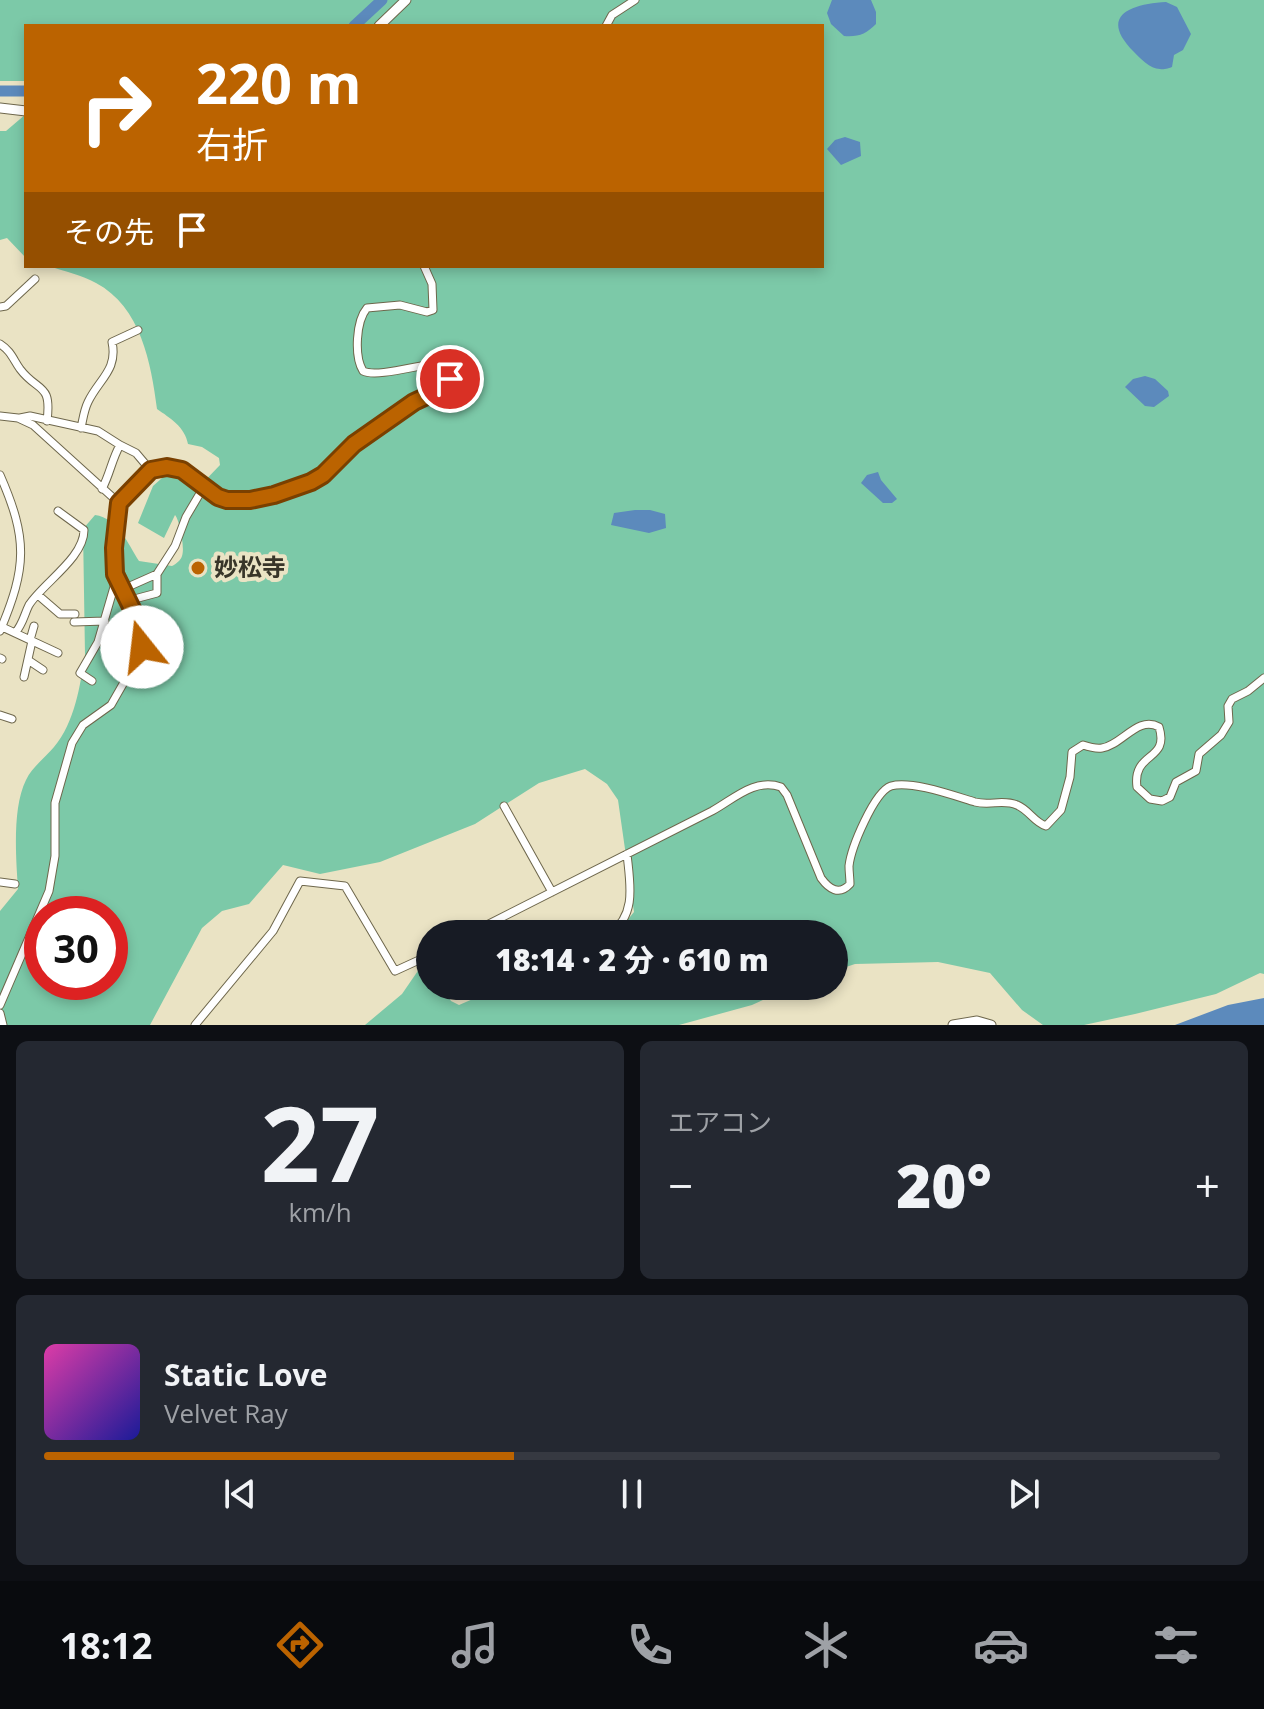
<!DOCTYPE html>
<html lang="ja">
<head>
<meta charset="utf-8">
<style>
  :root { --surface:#171b24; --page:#242831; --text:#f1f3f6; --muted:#9ea1a6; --line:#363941; --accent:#bb6300 }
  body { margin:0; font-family:"Open Sans","Noto Sans JP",sans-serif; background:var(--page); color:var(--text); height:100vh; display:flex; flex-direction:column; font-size:30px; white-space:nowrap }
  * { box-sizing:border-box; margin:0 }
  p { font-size:26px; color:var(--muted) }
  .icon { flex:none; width:44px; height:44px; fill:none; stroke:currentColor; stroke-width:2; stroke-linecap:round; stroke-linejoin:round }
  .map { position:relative; height:1025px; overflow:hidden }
  .panel { display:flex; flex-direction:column; gap:16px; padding:16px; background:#0d0f14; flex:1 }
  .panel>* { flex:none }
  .banner { position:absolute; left:24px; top:24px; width:800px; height:244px; border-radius:0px; box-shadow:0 4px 12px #0003; background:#bb6300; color:#fff; overflow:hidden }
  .speed { position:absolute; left:24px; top:896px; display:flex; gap:16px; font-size:40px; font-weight:700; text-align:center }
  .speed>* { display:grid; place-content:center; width:104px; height:104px; border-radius:50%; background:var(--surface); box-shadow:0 4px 12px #0003; line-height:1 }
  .speed .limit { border:12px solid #d22; background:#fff; color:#111 }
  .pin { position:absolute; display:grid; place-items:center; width:68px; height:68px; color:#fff; margin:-34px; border:4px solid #fff; border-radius:50%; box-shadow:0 2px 8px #0007 }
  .me { position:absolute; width:88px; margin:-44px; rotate:344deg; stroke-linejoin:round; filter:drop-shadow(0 0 6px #0008) }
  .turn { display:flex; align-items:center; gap:28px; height:168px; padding:0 40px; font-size:36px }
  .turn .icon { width:104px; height:104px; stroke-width:2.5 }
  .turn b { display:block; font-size:56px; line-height:68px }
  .then { display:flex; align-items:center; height:76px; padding:0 40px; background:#0003; gap:16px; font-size:30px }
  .big { font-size:60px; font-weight:800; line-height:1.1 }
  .panel .card { flex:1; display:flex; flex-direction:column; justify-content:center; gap:12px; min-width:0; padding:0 28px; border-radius:12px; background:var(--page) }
  .panel .dial { align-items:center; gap:0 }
  .dial b { font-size:104px; line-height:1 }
  .song { display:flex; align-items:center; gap:24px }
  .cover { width:96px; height:96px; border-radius:12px; background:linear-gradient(135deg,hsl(320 70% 55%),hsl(240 70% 35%)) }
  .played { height:8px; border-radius:4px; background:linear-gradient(90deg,var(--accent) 40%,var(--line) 40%) }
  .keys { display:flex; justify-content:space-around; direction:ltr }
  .heat { display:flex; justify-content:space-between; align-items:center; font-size:44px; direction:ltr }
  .panel .tiles { flex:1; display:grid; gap:16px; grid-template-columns:1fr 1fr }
  .card:last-child { grid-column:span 2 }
  .trip { position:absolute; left:416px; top:920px; width:432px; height:80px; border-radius:40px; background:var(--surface); box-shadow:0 4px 12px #0003; font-weight:800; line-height:80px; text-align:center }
  .tabs { display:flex; height:128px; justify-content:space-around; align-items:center; background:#090b0e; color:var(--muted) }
  .tabs .icon { width:56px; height:56px }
  .tabs .current { color:var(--accent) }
  .tabs b { font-size:36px; color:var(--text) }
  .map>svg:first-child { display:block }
  .green { fill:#7cc9a8; fill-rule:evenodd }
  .water { fill:#5c8abc }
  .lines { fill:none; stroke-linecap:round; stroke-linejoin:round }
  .river { stroke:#5c8abc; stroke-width:11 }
  .minor-casing { stroke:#6e674c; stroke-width:9 }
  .major-casing { stroke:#6e674c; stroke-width:11 }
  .minor { stroke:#fff; stroke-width:7 }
  .major { stroke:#fff; stroke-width:9 }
  .route-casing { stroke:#7a4000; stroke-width:20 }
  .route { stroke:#bb6300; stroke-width:14 }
  .poi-dot { fill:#bb6300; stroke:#eae3c4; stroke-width:3 }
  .labels { text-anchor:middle; stroke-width:8; stroke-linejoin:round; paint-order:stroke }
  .poi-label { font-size:24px; font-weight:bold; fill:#383529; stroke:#eae3c4; text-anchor:start }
</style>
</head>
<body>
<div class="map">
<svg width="1264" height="1025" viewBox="0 0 1264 1025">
  <rect width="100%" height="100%" fill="#eae3c4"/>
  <path class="green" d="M0 0H1264V974L1260 973 1216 994 1135 1014 1084 1025H1043L1022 1010 990 973 938 962 855 964 834 971V934H616L634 912 618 800 607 784 585 769 539 783 475 824 380 862 320 874 283 865 249 904 222 911 202 928 150 1025H0V911L18 889C16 858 12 808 26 780 32 767 45 758 54 747 75 722 80 686 85 655L83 529 95 515C118 518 128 544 139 561L172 566C176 564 181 560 182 556 185 548 180 521 175 515L164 538 138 523 153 486 171 470 195 491 220 465 219 458 202 447 188 444C185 427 170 418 157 409 151 363 141 307 96 283 82 275 64 271 48 266H822V26H379L381 21 371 26H26V81H0ZM42 914H110V982H42Z
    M26 114V258L7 238 0 240V131H6Z
    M424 962 430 970V986H441L451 1001 459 1005 503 986H793L752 1005 679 1025H365L402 994Z"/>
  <path class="water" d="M832 0H871L876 12V24C866 34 859 37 844 36L831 24 827 13Z
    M1166 2 1177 7 1191 34 1183 50 1174 55 1172 67C1170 68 1163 70 1160 69 1150 69 1140 58 1134 52 1098 16 1130 4 1166 2Z
    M845 137 860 142 861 156 841 165 827 149 835 140Z
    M1145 376 1155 379 1168 391 1169 396 1154 407 1145 406 1125 387 1133 379Z
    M878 472 881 480 897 499 892 503H883L861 483 867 475Z
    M635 510H650L665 514 666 528 649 533 611 525 614 513Z
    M1264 998V1025H1175L1228 1005Z"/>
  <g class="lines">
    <path class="river" d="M354 26 382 0
      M0 91H26"/>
    <g class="minor-casing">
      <path id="minor" d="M606 26 612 15 635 0
        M0 307 6 306 35 279
        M0 344C11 351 13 359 20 369 38 393 52 382 47 421
        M0 416 18 418 33 425 119 503C135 492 145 467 166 467 195 467 209 501 237 501 261 501 292 492 314 480 331 471 340 455 355 444 373 431 392 418 410 404 425 394 449 394 450 372L441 363C421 364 377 378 363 371 354 356 356 321 367 308L400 305 427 312 433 310 432 284 424 266
        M20 418 30 416 98 431 120 445C112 459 110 474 102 489
        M81 428C83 419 84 410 88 402 99 379 118 370 112 342L138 330
        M120 445 136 453 147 466 145 473
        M0 475C28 539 27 567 0 631
        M121 590 157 574
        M38 595 60 614H75
        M127 601 157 593V574L175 546 186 517 199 495
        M74 622 105 621
        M0 626 58 653
        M103 626 117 630
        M15 633C23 624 24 615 29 605 43 583 84 558 84 530L58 511
        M30 640 34 626
        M0 658 2 659
        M28 660 43 670
        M24 677 32 641
        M92 681 80 673 98 642 114 587 119 503
        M0 715 12 719
        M504 806 552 892
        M0 882 15 884
        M469 934 712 811C734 799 754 778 781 787L787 795 821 878C829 889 839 896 850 884 850 878 849 872 849 866 851 848 874 792 891 786 911 780 955 796 975 802 990 806 1003 799 1017 805 1029 810 1034 822 1046 826L1061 810 1070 777 1072 752 1083 745C1089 747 1095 749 1102 748 1122 745 1138 715 1159 727 1170 762 1132 751 1137 787L1150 799 1162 801 1170 797 1176 782 1196 771 1199 754 1221 735 1229 722 1228 706 1232 699 1248 691 1264 678
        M610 934C637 914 630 884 627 854
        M447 986C460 1002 478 993 494 986
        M0 1005 49 891 55 856V803L72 743 83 725 111 705 139 656 142 647 140 625 115 574
        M0 1013 3 1025
        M195 1025 273 931 300 881 345 886 395 971 430 955"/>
    </g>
    <g class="major-casing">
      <path id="major" d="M379 26 406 0
        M0 108 26 111
        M953 1025 977 1021 991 1025"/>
    </g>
    <use href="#minor" class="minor"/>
    <use href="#major" class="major"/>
  </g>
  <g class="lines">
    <g class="route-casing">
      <path id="route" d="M142 647 140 625 115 574 114 548 119 503 151 470 167 467 182 470 218 497 227 500H250L274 495 311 482 323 475 354 444 414 402 444 388 450 379"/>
    </g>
    <use href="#route" class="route"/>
  </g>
  <circle class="poi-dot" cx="198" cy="568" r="8"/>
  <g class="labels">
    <g class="poi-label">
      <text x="214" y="576">妙松寺</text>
    </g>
  </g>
</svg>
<div class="speed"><div class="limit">30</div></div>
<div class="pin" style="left:450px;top:379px;background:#d93025"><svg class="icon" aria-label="arrive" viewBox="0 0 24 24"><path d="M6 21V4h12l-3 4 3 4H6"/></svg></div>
<svg class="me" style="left:142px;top:647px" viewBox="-20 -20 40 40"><circle r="19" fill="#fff"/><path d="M0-13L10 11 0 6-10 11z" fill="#bb6300"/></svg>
<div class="trip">18:14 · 2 分 · 610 m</div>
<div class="banner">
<div class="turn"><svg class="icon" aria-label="right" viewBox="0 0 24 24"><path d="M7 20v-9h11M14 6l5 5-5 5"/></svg><div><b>220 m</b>右折</div></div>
<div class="then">その先<svg class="icon" aria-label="arrive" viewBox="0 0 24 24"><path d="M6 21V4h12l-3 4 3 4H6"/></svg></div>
</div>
</div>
<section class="panel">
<div class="tiles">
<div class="card dial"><b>27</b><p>km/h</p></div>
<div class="card"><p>エアコン</p>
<div class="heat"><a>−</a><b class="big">20°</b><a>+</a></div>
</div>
<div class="card">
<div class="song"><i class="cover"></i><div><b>Static Love</b><p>Velvet Ray</p></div></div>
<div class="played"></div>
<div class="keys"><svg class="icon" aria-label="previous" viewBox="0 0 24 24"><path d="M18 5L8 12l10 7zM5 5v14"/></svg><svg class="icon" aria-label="pause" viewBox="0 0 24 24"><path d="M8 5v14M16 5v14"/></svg><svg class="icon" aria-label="next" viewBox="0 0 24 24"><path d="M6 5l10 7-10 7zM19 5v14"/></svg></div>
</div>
</div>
</section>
<nav class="tabs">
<b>18:12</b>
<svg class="icon current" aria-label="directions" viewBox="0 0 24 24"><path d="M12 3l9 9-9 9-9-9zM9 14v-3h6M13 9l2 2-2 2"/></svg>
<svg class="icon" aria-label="music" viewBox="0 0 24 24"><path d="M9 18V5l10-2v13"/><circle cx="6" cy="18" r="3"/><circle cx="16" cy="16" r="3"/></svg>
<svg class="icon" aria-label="phone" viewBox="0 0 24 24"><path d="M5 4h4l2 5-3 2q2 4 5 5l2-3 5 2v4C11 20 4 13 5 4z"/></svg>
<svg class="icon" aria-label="climate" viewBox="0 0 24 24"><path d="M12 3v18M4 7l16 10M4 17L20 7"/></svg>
<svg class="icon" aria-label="car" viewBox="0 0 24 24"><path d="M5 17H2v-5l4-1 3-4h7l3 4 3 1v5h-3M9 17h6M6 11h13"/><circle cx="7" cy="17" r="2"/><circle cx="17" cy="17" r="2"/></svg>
<svg class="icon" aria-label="filters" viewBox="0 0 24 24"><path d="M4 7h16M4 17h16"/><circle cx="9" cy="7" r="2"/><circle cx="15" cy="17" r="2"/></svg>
</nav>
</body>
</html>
